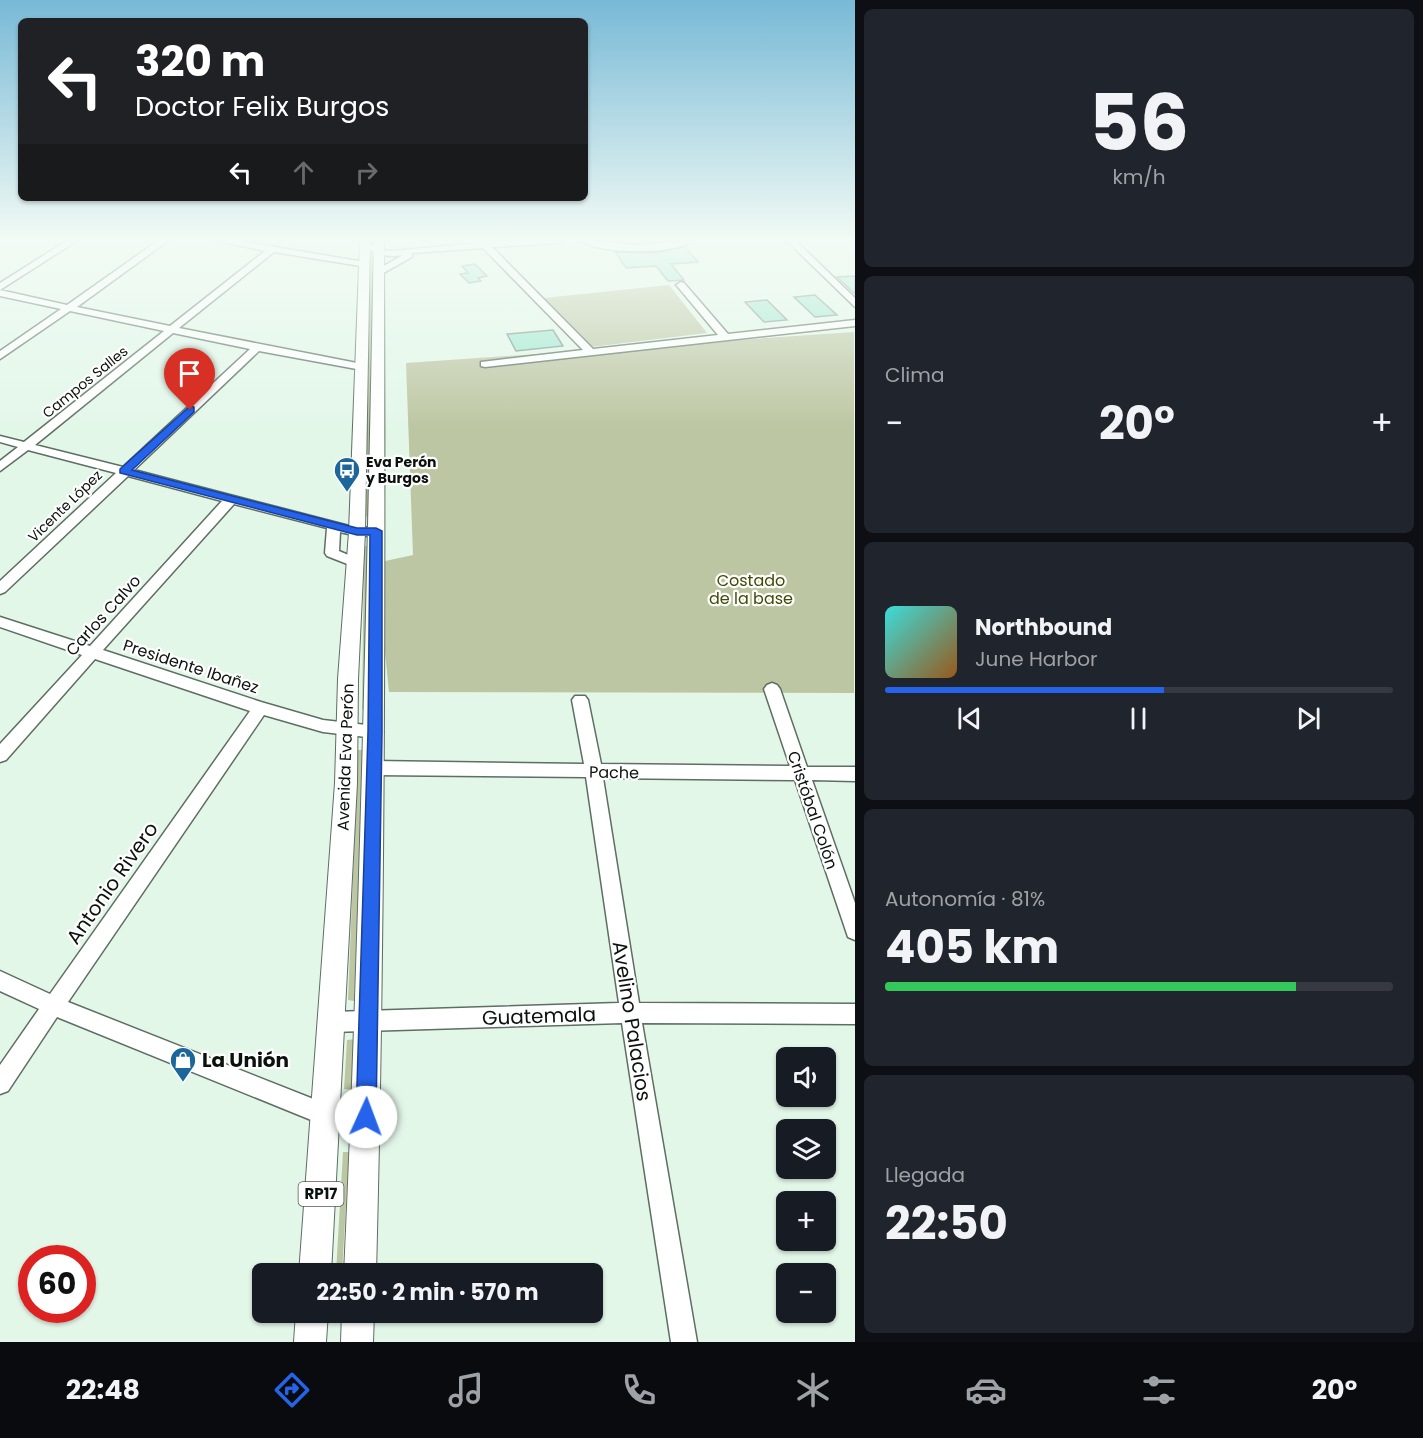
<!DOCTYPE html>
<html lang="es">
<head>
<meta charset="utf-8">
<style>
  :root { --surface:#171b24; --page:#20242c; --text:#f1f3f6; --muted:#9ea1a6; --line:#363941; --accent:#2563eb }
  body { margin:0; font-family:Poppins,sans-serif; background:var(--page); color:var(--text); height:100vh; display:flex; flex-direction:column; font-size:22px; white-space:nowrap }
  * { box-sizing:border-box; margin:0 }
  p { font-size:20px; color:var(--muted) }
  .icon { flex:none; width:33px; height:33px; fill:none; stroke:currentColor; stroke-width:2; stroke-linecap:round; stroke-linejoin:round }
  .map { position:relative; flex:1; overflow:hidden }
  .sheet { display:flex; flex-direction:column; gap:9px; padding:9px; background:#0d0f14; width:568px }
  .sheet>* { flex:none }
  .hud { position:absolute; left:18px; top:18px; width:570px; height:183px; border-radius:9px; box-shadow:0 2px 4px #0004; background:#202124; color:#fff; overflow:hidden }
  .controls { position:absolute; left:776px; top:1047px; display:grid; gap:12px }
  .controls a { display:grid; place-items:center; width:60px; height:60px; border-radius:9px; background:var(--surface); box-shadow:0 2px 4px #0004; font-size:30px }
  .speed { position:absolute; left:18px; top:1245px; display:flex; gap:12px; font-size:30px; font-weight:700; text-align:center }
  .speed>* { display:grid; place-content:center; width:78px; height:78px; border-radius:50%; background:var(--surface); box-shadow:0 2px 4px #0004; line-height:1 }
  .speed .limit { border:9px solid #d22; background:#fff; color:#111 }
  .pin { position:absolute; display:grid; place-items:center; width:51px; height:51px; color:#fff; margin:-62px -26px; border-radius:50% 50% 50% 0; rotate:-45deg; box-shadow:0 0 6px #0007 }
  .pin .icon { rotate:45deg }
  .me { position:absolute; width:66px; margin:-33px; rotate:2deg; stroke-linejoin:round; filter:drop-shadow(0 0 4px #0008) }
  .turn { display:flex; align-items:center; gap:21px; height:126px; padding:0 18px; font-size:27px }
  .turn .icon { width:78px; height:78px; stroke-width:2.5 }
  .turn b { display:block; font-size:42px; line-height:51px }
  .lanes { display:flex; align-items:center; height:57px; padding:0 18px; background:#0003; justify-content:center; gap:30px; direction:ltr }
  .lanes .off { opacity:.35 }
  .big { font-size:45px; font-weight:700; line-height:1.1 }
  .sheet .card { flex:1; display:flex; flex-direction:column; justify-content:center; gap:9px; min-width:0; padding:0 21px; border-radius:9px; background:var(--page) }
  .sheet .dial { align-items:center; gap:0 }
  .dial b { font-size:78px; line-height:1 }
  .song { display:flex; align-items:center; gap:18px }
  .cover { width:72px; height:72px; border-radius:9px; background:linear-gradient(135deg,hsl(180 70% 55%),hsl(30 70% 35%)) }
  .played { height:6px; border-radius:3px; background:linear-gradient(90deg,var(--accent) 55%,var(--line) 55%) }
  .keys { display:flex; justify-content:space-around; direction:ltr }
  .heat { display:flex; justify-content:space-between; align-items:center; font-size:33px; direction:ltr }
  .charge { height:9px; border-radius:4px; background:linear-gradient(90deg,#34c759 81%,var(--line) 0) }
  .trip { position:absolute; left:252px; top:1263px; width:351px; height:60px; border-radius:9px; background:var(--surface); box-shadow:0 2px 4px #0004; font-weight:700; line-height:60px; text-align:center }
  .tabs { display:flex; height:96px; justify-content:space-around; align-items:center; background:#090b0e; color:var(--muted) }
  .tabs .icon { width:42px; height:42px }
  .tabs .selected { color:var(--accent) }
  .tabs b { font-size:27px; color:var(--text) }
  main { display:flex; flex:1; min-height:0 }
  .map>svg:first-child { display:block }
  .green { fill:#bdc6a2 }
  .building { fill:#9fe8d0; stroke:#7d938b; stroke-width:1.5 }
  .lines { fill:none; stroke-linecap:round; stroke-linejoin:round }
  .minor-casing { stroke:#5d6e62; stroke-width:3 }
  .major-casing { stroke:#5d6e62; stroke-width:2 }
  .minor { fill:#fff; fill-rule:evenodd }
  .major { fill:#fff; fill-rule:evenodd }
  .route { fill:#2563eb; stroke:#184099; stroke-width:1.5 }
  .labels { text-anchor:middle; stroke-width:4.5; stroke-linejoin:round; paint-order:stroke }
  .far-street-label { font-size:14px; fill:#0b110d; stroke:#fefefe }
  .far-poi-label { font-size:14px; font-weight:bold; fill:#0b110d; stroke:#fefefe; text-anchor:start }
  .shield { fill:#fefefe; stroke:#545855; stroke-width:1.5 }
  .shield-label { font-size:15px; font-weight:bold; fill:#0b110d }
  .park-label { font-size:16px; fill:#424b05; stroke:#fefefe }
  .street-label { font-size:16px; fill:#0b110d; stroke:#fefefe }
  .near-street-label { font-size:20px; fill:#0b110d; stroke:#fefefe }
  .near-poi-label { font-size:20px; font-weight:bold; fill:#0b110d; stroke:#fefefe; text-anchor:start }
</style>
</head>
<body>
<main>
<div class="map">
<svg width="855" height="1342" viewBox="0 0 855 1342">
  <rect width="100%" height="100%" fill="#e3f7e9"/>
  <path class="green" d="M371 253H373L369 516 365 517Z
    M669 285 707 333 591 347 544 298Z
    M854 332V693L389 692 376 563 413 555 406 363Z
    M364 546H367V707L362 710Z
    M358 750H365L354 1001 348 1000Z
    M355 1039 352 1090 344 1089 347 1040Z
    M343 1152H349L342 1273H336Z"/>
  <path class="building" d="M685 247 698 262 671 264 684 280 668 281 656 266 626 268 615 252 655 253Z
    M475 264 487 276 478 278 481 281 469 283 460 274 468 273 462 266Z
    M855 276V294L837 277Z
    M815 295 837 315 815 317 794 297Z
    M767 300 787 320 764 322 745 302Z
    M553 330 563 346 516 351 507 334Z"/>
  <g class="lines">
    <g class="minor-casing">
      <path id="minor" d="M68 240H78L0 290V283Z
        M159 240H169L77 307 170 326 265 251 214 240H234L364 262 367 263V267L274 252 179 328 362 364 367 367 362 370 259 351 134 470 357 528 376 527 382 531C372 540 353 535 340 532L339 551 360 560 362 563 355 567 327 556 325 553 327 528 234 504 103 650 261 702 323 720 375 726 381 728 383 732 381 736 375 738 323 732 264 715 68 1002 326 1104 366 1106 374 1109 377 1117 374 1125 366 1128 326 1126 57 1017 8 1091 0 1094V1065L39 1009 0 991V971L50 994 250 711 95 659 6 760 0 762V744L82 655 0 627V617L90 646 222 501 128 476 5 592 0 594V581L116 473 28 450 0 471V461L18 447 0 442V436L24 442 164 331 70 311 0 359V351L61 309 0 296V290L67 305ZM173 333 250 349 123 467 35 445Z
        M365 240 380 250 393 251 478 243 476 240 487 242 562 240 558 243 492 247 593 349 718 335 678 287 676 285 681 282 684 283 728 334 855 320V326L485 367 481 366V362L583 350 483 248 412 253V257L378 276 374 273 375 271 403 255C386 258 376 254 362 245V241Z
        M578 240 637 245 696 240C674 255 601 255 578 240Z
        M786 240H795L855 298V307Z
        M772 683 777 685 780 689 807 767H855V781L812 780 855 903V940L848 937 846 931 795 780 603 778 639 1003 855 1004V1024L642 1023 697 1342H671L622 1023 332 1032 325 1029 322 1022 325 1015 332 1012 619 1003 586 777 374 775 368 773 366 768 368 763 374 761 584 764 572 700 575 696H585L588 700 601 764 790 766 764 689 767 685Z"/>
    </g>
    <g class="major-casing">
      <path id="major" d="M360 240H370L365 532 358 679 357 783 331 1274H299L335 783 338 679 349 532Z
        M374 240H384C385 585 385 929 376 1274H344C360 929 367 585 374 240Z
        M296 1312H328L326 1342H294Z
        M342 1312H374L373 1342H341Z"/>
    </g>
    <use href="#minor" class="minor"/>
    <use href="#major" class="major"/>
  </g>
  <linearGradient id="sky" x2="0" y2="1"><stop stop-color="#78b9d6"/><stop offset="0.56" stop-color="#f2fbf5"/><stop offset="1" stop-color="#f2fbf5" stop-opacity="0"/></linearGradient>
  <rect width="855" height="428" fill="url(#sky)"/>
  <path class="route" d="M190 406 194 407V412L132 470 357 528H376L382 531V732L376 1117 373 1124 366 1127 359 1124 356 1117 368 732 370 535H357L120 473V469Z"/>
  <defs>
    <g id="bus-pin" transform="scale(1.35)"><path d="M0 17L-7.5 6A9.5 9.5 0 1 1 7.5 6Z" fill="#1c669a" stroke="#fefefe"/><path d="M-5-6H5V4H4V6H2V4H-2V6H-4V4H-5ZM-3.5-4V0h7V-4ZM-3.5 1.2v1.5H-2V1.2ZM2 1.2v1.5H3.5V1.2Z" fill="#fff"/></g>
    <g id="shop-pin" transform="scale(1.35)"><path d="M0 17L-7.5 6A9.5 9.5 0 1 1 7.5 6Z" fill="#1c669a" stroke="#fefefe"/><path d="M-5-2.5h2.3a2.7 3.5 0 0 1 5.4 0H5L5.5 6h-11ZM-1.5-2.5h3a1.5 2.3 0 0 0-3 0Z" fill="#fff"/></g>
  </defs>
  <g fill-rule="evenodd">
    <use href="#bus-pin" x="347" y="470"/>
    <use href="#shop-pin" x="183" y="1060"/>
  </g>
  <g class="labels">
    <g class="far-street-label">
      <text transform="translate(85 382) rotate(-39)" y="5">Campos Salles</text>
      <text transform="translate(65 506) rotate(-44)" y="5">Vicente López</text>
    </g>
    <g class="far-poi-label">
      <text x="366" y="467">Eva Perón<tspan x="366" dy="16">y Burgos</tspan></text>
    </g>
    <rect class="shield" x="298.5" y="1182" width="45" height="24" rx="4.5"/>
    <g class="shield-label">
      <text x="321" y="1199">RP17</text>
    </g>
    <g class="park-label">
      <text x="751" y="586">Costado<tspan x="751" dy="18">de la base</tspan></text>
    </g>
    <g class="street-label">
      <text transform="translate(103 615) rotate(-48)" y="6">Carlos Calvo</text>
      <text transform="translate(191 666) rotate(18)" y="6">Presidente Ibañez</text>
      <text transform="translate(345 757) rotate(-88)" y="6">Avenida Eva Perón</text>
      <text transform="translate(614 772) rotate(1)" y="6">Pache</text>
      <text transform="translate(813 810) rotate(71)" y="6">Cristóbal Colón</text>
    </g>
    <g class="near-street-label">
      <text transform="translate(112 883) rotate(-55)" y="7">Antonio Rivero</text>
      <text transform="translate(539 1016) rotate(-2)" y="7">Guatemala</text>
      <text transform="translate(632 1021) rotate(81)" y="7">Avelino Palacios</text>
    </g>
    <g class="near-poi-label">
      <text x="202" y="1067">La Unión</text>
    </g>
  </g>
</svg>
<div class="controls">
<a><svg class="icon" aria-label="sound" viewBox="0 0 24 24"><path d="M4 9h4l5-4v14l-5-4H4zM17 9q2 3 0 6"/></svg></a>
<a><svg class="icon" aria-label="layers" viewBox="0 0 24 24"><path d="M12 4l9 5-9 5-9-5zM3 14l9 5 9-5"/></svg></a>
<a>+</a>
<a>−</a>
</div>
<div class="speed"><div class="limit">60</div></div>
<div class="pin" style="left:190px;top:410px;background:#d93025"><svg class="icon" aria-label="arrive" viewBox="0 0 24 24"><path d="M6 21V4h12l-3 4 3 4H6"/></svg></div>
<svg class="me" style="left:366px;top:1117px" viewBox="-20 -20 40 40"><circle r="19" fill="#fff"/><path d="M0-13L10 11 0 6-10 11z" fill="#2563eb"/></svg>
<div class="trip">22:50 · 2 min · 570 m</div>
<div class="hud">
<div class="turn"><svg class="icon" aria-label="left" viewBox="0 0 24 24"><path d="M17 20v-9H6M10 6l-5 5 5 5"/></svg><div><b>320 m</b>Doctor Felix Burgos</div></div>
<div class="lanes"><svg class="icon" aria-label="left" viewBox="0 0 24 24"><path d="M17 20v-9H6M10 6l-5 5 5 5"/></svg><svg class="icon off" aria-label="ahead" viewBox="0 0 24 24"><path d="M12 20V5M6 11l6-6 6 6"/></svg><svg class="icon off" aria-label="right" viewBox="0 0 24 24"><path d="M7 20v-9h11M14 6l5 5-5 5"/></svg></div>
</div>
</div>
<section class="sheet">
<div class="card dial"><b>56</b><p>km/h</p></div>
<div class="card"><p>Clima</p>
<div class="heat"><a>−</a><b class="big">20°</b><a>+</a></div>
</div>
<div class="card">
<div class="song"><i class="cover"></i><div><b>Northbound</b><p>June Harbor</p></div></div>
<div class="played"></div>
<div class="keys"><svg class="icon" aria-label="previous" viewBox="0 0 24 24"><path d="M18 5L8 12l10 7zM5 5v14"/></svg><svg class="icon" aria-label="pause" viewBox="0 0 24 24"><path d="M8 5v14M16 5v14"/></svg><svg class="icon" aria-label="next" viewBox="0 0 24 24"><path d="M6 5l10 7-10 7zM19 5v14"/></svg></div>
</div>
<div class="card"><p>Autonomía · 81%</p><b class="big">405 km</b><div class="charge"></div></div>
<div class="card"><p>Llegada</p><b class="big">22:50</b></div>
</section>
</main>
<nav class="tabs">
<b>22:48</b>
<svg class="icon selected" aria-label="directions" viewBox="0 0 24 24"><path d="M12 3l9 9-9 9-9-9zM9 14v-3h6M13 9l2 2-2 2"/></svg>
<svg class="icon" aria-label="music" viewBox="0 0 24 24"><path d="M9 18V5l10-2v13"/><circle cx="6" cy="18" r="3"/><circle cx="16" cy="16" r="3"/></svg>
<svg class="icon" aria-label="phone" viewBox="0 0 24 24"><path d="M5 4h4l2 5-3 2q2 4 5 5l2-3 5 2v4C11 20 4 13 5 4z"/></svg>
<svg class="icon" aria-label="climate" viewBox="0 0 24 24"><path d="M12 3v18M4 7l16 10M4 17L20 7"/></svg>
<svg class="icon" aria-label="car" viewBox="0 0 24 24"><path d="M5 17H2v-5l4-1 3-4h7l3 4 3 1v5h-3M9 17h6M6 11h13"/><circle cx="7" cy="17" r="2"/><circle cx="17" cy="17" r="2"/></svg>
<svg class="icon" aria-label="filters" viewBox="0 0 24 24"><path d="M4 7h16M4 17h16"/><circle cx="9" cy="7" r="2"/><circle cx="15" cy="17" r="2"/></svg>
<b>20°</b>
</nav>
</body>
</html>
